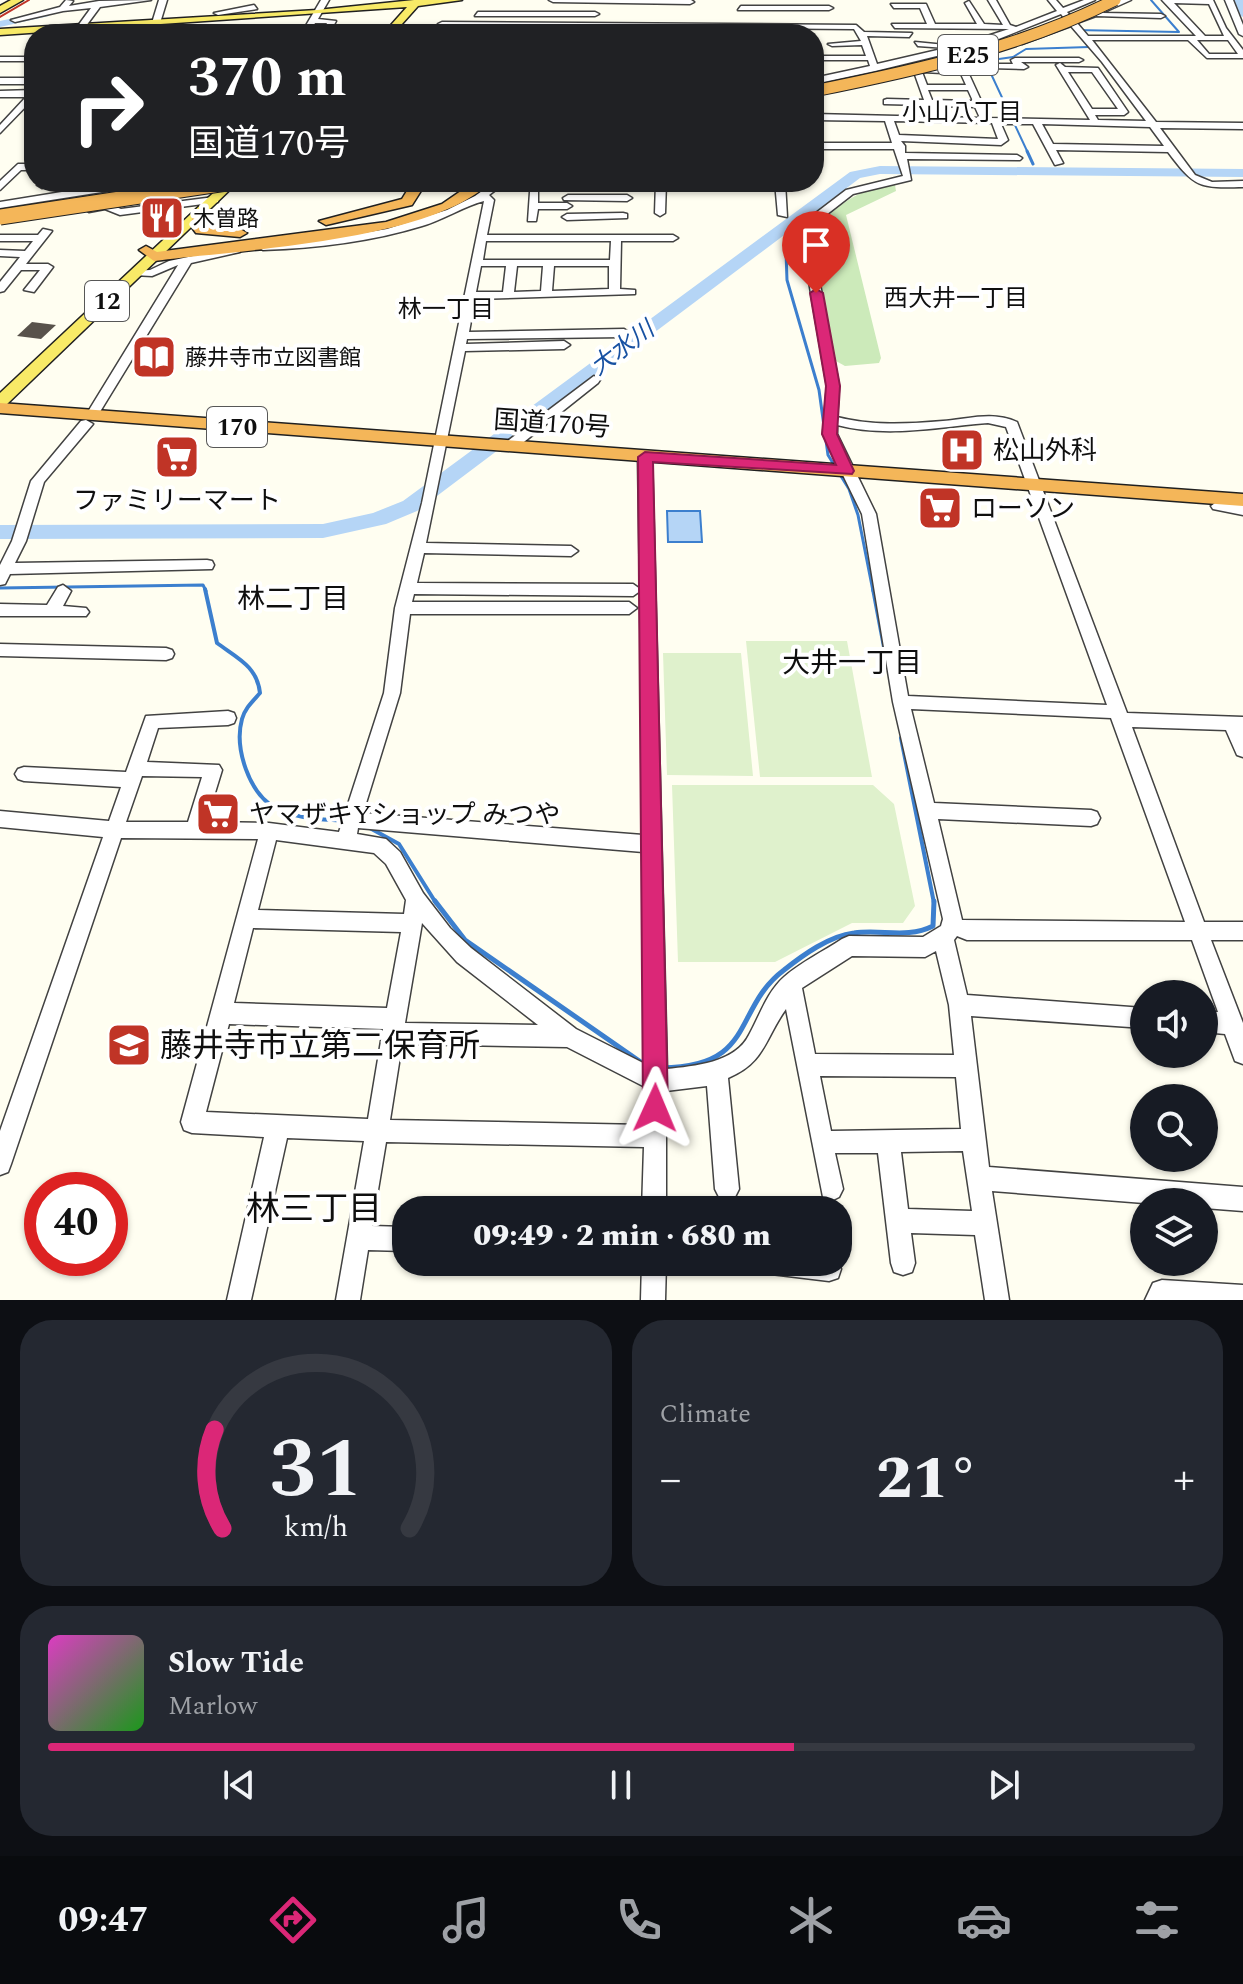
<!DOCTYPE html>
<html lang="en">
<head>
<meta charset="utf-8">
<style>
  :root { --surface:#171b24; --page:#242831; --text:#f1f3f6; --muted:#9ea1a6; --line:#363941; --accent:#db2777 }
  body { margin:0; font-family:Spectral,"Noto Sans JP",serif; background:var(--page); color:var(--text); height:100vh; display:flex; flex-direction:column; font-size:30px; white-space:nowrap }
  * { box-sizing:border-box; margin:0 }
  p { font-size:26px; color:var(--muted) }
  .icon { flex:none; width:44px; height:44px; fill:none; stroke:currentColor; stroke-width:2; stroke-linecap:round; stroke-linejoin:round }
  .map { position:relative; height:1300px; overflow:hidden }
  .side { display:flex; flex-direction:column; gap:20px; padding:20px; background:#0d0f14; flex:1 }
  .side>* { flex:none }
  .banner { position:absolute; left:24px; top:24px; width:800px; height:168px; border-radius:32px; box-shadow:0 2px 6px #0004; background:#202124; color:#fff; overflow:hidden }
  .buttons { position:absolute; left:1130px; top:980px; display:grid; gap:16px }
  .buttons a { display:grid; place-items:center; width:88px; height:88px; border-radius:50%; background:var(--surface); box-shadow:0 2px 6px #0004; font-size:40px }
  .speed { position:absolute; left:24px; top:1172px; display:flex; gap:16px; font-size:40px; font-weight:700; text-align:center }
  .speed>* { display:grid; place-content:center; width:104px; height:104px; border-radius:50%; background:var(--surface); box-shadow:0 2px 6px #0004; line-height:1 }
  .speed .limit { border:12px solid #d22; background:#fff; color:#111 }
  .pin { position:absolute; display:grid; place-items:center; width:68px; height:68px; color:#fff; margin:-82px -34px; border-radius:50% 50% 50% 0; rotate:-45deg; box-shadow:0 0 8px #0007 }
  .pin .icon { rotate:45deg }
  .me { position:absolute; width:88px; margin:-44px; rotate:1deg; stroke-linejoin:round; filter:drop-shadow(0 0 6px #0008) }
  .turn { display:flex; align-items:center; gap:28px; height:168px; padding:0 32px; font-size:36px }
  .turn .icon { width:104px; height:104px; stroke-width:2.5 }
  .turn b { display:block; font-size:56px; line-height:68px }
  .big { font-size:60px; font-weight:800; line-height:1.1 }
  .side .tile { flex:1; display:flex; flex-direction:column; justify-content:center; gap:12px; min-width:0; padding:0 28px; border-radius:32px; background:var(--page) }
  .side .dial { align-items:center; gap:0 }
  .dial svg { height:208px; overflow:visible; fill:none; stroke:var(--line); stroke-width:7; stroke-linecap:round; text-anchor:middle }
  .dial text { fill:var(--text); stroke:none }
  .song { display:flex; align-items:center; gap:24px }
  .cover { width:96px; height:96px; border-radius:12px; background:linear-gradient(135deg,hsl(310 70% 55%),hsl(120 70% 35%)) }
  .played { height:8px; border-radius:4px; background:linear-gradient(90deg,var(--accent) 65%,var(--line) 65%) }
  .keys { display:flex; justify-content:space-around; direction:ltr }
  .heat { display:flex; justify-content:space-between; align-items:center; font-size:44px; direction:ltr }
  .side .tiles { flex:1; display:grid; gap:20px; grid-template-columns:1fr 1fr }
  .tile:last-child { grid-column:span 2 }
  .trip { position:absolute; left:392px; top:1196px; width:460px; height:80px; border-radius:32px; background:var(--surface); box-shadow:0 2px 6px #0004; font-weight:800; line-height:80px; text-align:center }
  .dock { display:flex; height:128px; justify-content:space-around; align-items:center; background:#090b0e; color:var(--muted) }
  .dock .icon { width:56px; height:56px }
  .dock .active { color:var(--accent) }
  .dock b { font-size:36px; color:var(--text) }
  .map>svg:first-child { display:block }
  .green { fill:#cceaba }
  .pitch { fill:#dff1cc }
  .water { fill:#b5d5f6; stroke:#3c7fce; stroke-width:2 }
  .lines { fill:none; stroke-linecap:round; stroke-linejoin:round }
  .stream-far3 { stroke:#3c7fce; stroke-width:2 }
  .stream-far2 { stroke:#3c7fce; stroke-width:3 }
  .stream-far1 { stroke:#3c7fce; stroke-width:4 }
  .stream { stroke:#3c7fce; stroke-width:5 }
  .river { fill:#b5d5f6; fill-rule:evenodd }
  .building { fill:#58524b }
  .minor-casing { stroke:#424242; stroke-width:3 }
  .major-casing { stroke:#202020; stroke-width:3 }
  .highway-casing { stroke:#202020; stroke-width:3 }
  .minor { fill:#fff; fill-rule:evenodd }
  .major { fill:#f8ea67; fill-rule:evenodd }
  .highway { fill:#f4b659; fill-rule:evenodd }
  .rail { stroke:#c03426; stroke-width:2 }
  .highway-bridge-far1-casing { stroke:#202020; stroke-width:13; stroke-linecap:butt }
  .highway-bridge-casing { stroke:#202020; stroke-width:17; stroke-linecap:butt }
  .highway-bridge-far1 { stroke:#f4b659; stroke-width:11 }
  .highway-bridge { stroke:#f4b659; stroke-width:15 }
  .route { fill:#db2777; stroke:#8e194d; stroke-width:2 }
  .labels { text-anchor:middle; stroke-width:8; stroke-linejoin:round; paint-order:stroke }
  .far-poi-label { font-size:22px; fill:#0f0f0f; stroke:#fff; text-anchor:start }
  .shield { fill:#fff; stroke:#575757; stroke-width:2 }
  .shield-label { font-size:24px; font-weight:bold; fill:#0f0f0f }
  .far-neighbourhood-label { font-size:24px; fill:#0f0f0f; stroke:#fff }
  .far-water-label { font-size:24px; font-style:italic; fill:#1751a2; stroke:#fff }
  .street-label { font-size:26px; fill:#0f0f0f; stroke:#fff }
  .poi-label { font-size:26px; fill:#0f0f0f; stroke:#fff; text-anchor:start }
  .neighbourhood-label { font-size:28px; fill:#0f0f0f; stroke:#fff }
  .near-poi-label { font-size:32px; fill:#0f0f0f; stroke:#fff; text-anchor:start }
  .near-neighbourhood-label { font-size:34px; fill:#0f0f0f; stroke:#fff }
</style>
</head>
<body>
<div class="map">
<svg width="1243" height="1300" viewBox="0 0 1243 1300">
  <rect width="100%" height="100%" fill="#fffef1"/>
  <path class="green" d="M895 185 896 191 846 215 881 358 879 363 845 366 836 361 812 234 814 227C844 203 855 189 895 185Z"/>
  <path class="pitch" d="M746 641H847L872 777H760Z
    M663 653H741L753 776 667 775Z
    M672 785H873L894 804 915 906 903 923H852L775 962H678Z"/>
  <path class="water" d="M667 511H700L702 542H668Z"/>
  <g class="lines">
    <path class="stream-far3" d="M1081 37 1075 30 1179 32 1151 0
      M1028 153 985 61 1013 57 1026 49 1089 47"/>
    <path class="stream-far2" d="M1027 151 1033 164
      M785 224 787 280 819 390 828 455 849 489 858 515 873 591
      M0 588 203 585 206 591"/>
    <path class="stream-far1" d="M205 589 217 643C237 658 257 666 260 693 253 701 245 708 242 719 234 748 249 794 276 808 296 819 322 819 344 821
      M873 589 887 663
      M901 738 934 903
      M368 827 399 844 436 903"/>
    <path class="stream" d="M435 901 465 940 645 1065
      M662 1068C757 1067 732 1009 784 970 803 955 829 936 854 933 882 929 907 939 933 926L934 901"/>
    <path class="river" d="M1232 0H1243V17L1237 14Z
      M45 11 49 16 0 27V21Z
      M880 166 1243 169V177L880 174 860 178 417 511 386 524 323 538 0 539V525L323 524 373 513 403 501 850 172Z"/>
  </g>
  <path class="building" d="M32 322 56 325 41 339 17 336Z"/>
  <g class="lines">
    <g class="minor-casing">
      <path id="minor" d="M66 0 73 1 69 6 99 1 151 0 100 7 80 34H72L91 8 63 11 15 22 11 20 60 7Z
        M159 0H167L160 23 156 25 152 23Z
        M321 0H329L318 19 336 21 329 34H321L327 23H315L309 34H301Z
        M549 0H691L694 2 690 4 553 2Z
        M988 0H996L1010 25 1016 27 1057 11 1048 0H1056L1063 8 1084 0H1095L1067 12 1073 19 1121 0H1131L1102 13 1161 14 1165 16 1161 18 1096 16 1077 23 1088 36H1196L1162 0H1213L1226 28 1243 50V58H1207L1188 40H1092L1156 122 1243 123V129L1160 128 1195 175 1212 182 1243 181V187C1199 188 1195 188 1168 152L1056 150 1063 163 1055 165 1033 124H1001L1008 140 1001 145 901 141 905 146V153L1017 155 1022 158 1020 160 907 159 911 180 853 194 817 222 812 241 839 386 837 417C872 426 908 424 943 421 969 419 992 411 1017 422L1127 713 1243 717V757L1237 755 1226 730 1132 727 1204 922H1243V940H1211L1243 1023V1064L1235 1061 1225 1034 1204 1032V1012H1218L1192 940H967L957 936 954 940 967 995 1144 1008V1028L971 1016 989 1167 1243 1187V1211L1204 1208V1202L1144 1203 992 1191 1009 1300H985L975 1235 911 1233 915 1263 912 1272 903 1275 894 1272 891 1263 878 1153H835L843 1189 839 1197 831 1201 823 1197 786 1009C765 1038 765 1063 728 1078L739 1189 735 1197 727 1201 719 1197 715 1189 707 1086 666 1091V1210H642L644 1147 386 1142 372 1226 406 1227V1251L368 1250 360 1300H336L364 1141 287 1138 251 1300H227L264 1137 192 1133 184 1130 181 1122 258 839 121 838 11 1164 8 1172 0 1175V1131L103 837 0 827V811L109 821 121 787 24 781 18 779 15 774 18 769 24 767 126 772 146 716 228 711 234 713 236 718 234 723 228 725 158 728 147 762 219 765 222 770 206 822 269 823 339 832 384 693 395 608 422 503 484 201C464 206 443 220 422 226 370 242 317 248 263 250L258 247 263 244 322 240 387 229 447 210 475 196 495 182H506L489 195 494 200 487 235H673L678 238 673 241H621L620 289 635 290V294L475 299 469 332 624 329 630 333 624 337 467 339 466 344 564 341 570 345 564 349 465 351 426 543 571 546 578 551 571 556 424 553 417 583 633 584 640 589 638 457 645 453 652 457 667 1069C694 1066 735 1063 749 1035 760 1015 767 992 784 977 801 962 824 951 842 939L849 936 923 937 941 926 943 919 893 702 862 514 823 434 827 386 802 241 808 219 846 190 903 176 894 149H814V143H892L885 121 814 120V114L980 118 975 107 934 106 936 112 932 115 929 114 925 105 884 104V100L887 99 924 100 914 72 918 69 922 72 927 85H966L961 74 923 72 922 70 926 68 967 70 989 118 1090 120 1056 65 1060 63 1065 67 1098 68 1128 112 1124 115H1095L1098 120 1146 121 1102 62 1071 26 1022 44V40L1067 22 1061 14 986 44 875 71 814 84V78L870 66 868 60H814V56H866L862 45 832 46 828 44 861 41 854 29 442 26 438 24 442 22 856 25 864 32 912 33 909 37 867 36 877 64 946 48 918 46 915 42 956 46 1009 29 895 28 892 24H927L920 8H894L891 4H926L935 24H977L965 3 969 1 984 24 1003 25ZM1174 3 1209 4 1224 36H1205ZM1197 40H1228L1238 54H1209ZM1068 72H1092L1118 109H1092ZM928 90H968L973 101 932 100ZM894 121 992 123 998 139 899 135ZM1042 124 1150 127 1164 146 1053 144ZM486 241H611L610 260H483ZM481 266H506L503 292H476ZM517 266H543L541 291 514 292ZM554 266H609V289L552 291ZM988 423 1006 427 1107 705 908 696 876 514 837 434V425C888 438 937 427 988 423ZM640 591 643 835 363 813 400 693 410 614H629L637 608 629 602H412L414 594 633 596ZM911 709 1111 718 1185 922 962 920 938 819 1091 826 1097 824 1100 818 1097 812 1091 810 934 803ZM142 776 202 777 188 822H126ZM358 828 643 852 645 1064 576 1029 471 948 450 928 423 893 400 852 386 839 357 834ZM276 840 374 853 386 864 406 900 404 914 258 910ZM422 923 457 962 538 1025 405 1023ZM253 928 401 932 387 1008 234 1003ZM936 951 949 1005 954 1055 815 1054 802 988 852 956 925 957ZM229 1024 383 1029 368 1119 206 1112ZM402 1044 567 1047 645 1087 644 1125 390 1120ZM820 1076 956 1077 961 1129 831 1131ZM963 1151 972 1211 908 1209 901 1152Z
        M1225 0H1233L1243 25V36L1239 34Z
        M254 5 257 9 218 15 214 13Z
        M741 6H829L833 8 829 10H738Z
        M478 12H595L599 14 595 16H475Z
        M0 57H34V61H0Z
        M1015 58H1079L1083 60 1079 62H1021L1028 67 1024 69 989 68 985 66 989 64H1013L1011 60Z
        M0 78H34V84H0Z
        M34 90V98L0 133V125L26 97H0V91Z
        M18 164H34V170H21L0 190V181Z
        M39 182H49L42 188 37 185Z
        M110 182H122L108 191 0 208V202L105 185Z
        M656 182H666L665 213 660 216 655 213Z
        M775 182H785L787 217 778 215Z
        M530 192H538V203H567L572 206 567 209H538L536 221H528Z
        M568 195H627L632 198 627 201 564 200 563 198Z
        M214 197 218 198V202L120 215 105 209 89 212 84 209 106 203 121 209Z
        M623 213 627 214V218L567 220 562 217 567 214Z
        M43 229 52 231 26 264H48L53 267 34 292 24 290 40 270H21L4 291 0 292V282L20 257 0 256V250L25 251 33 241H0V235H38Z
        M236 247 240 248V252L191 263 98 415 92 419 87 418 86 415 178 265 152 276 133 275V271L150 270 169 261Z
        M594 376 600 380 598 383 515 449H505V443Z
        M86 420 93 424 44 482 26 541 15 563 207 560 212 561 214 565 212 569 10 574 5 584 0 585V565L12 541 31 481 81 421Z
        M1218 501 1243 505V515L1213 509 1211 506Z
        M63 585 71 591 63 606 86 608 89 612 86 616H0V604L47 605 58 587Z
        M0 644 166 648 172 650 174 654 172 658 166 660 0 656Z
        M642 1262H666L665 1300H641Z
        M759 1262H838L841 1269 838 1278 829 1281 771 1274 762 1271Z
        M1162 1280 1243 1285V1300H1145L1153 1283Z"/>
    </g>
    <g class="major-casing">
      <path id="major" d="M11 0H23L0 13V6Z
        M414 0H462L418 6 393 34H383L407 7 0 35V29L317 10Z
        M225 182H238L6 405 0 407V393Z"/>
    </g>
    <g class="highway-casing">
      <path id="highway" d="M146 182H172L117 196 110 192Z
        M407 182H421L424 186 412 205 326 225 319 221 402 199 410 186Z
        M474 182H490C433 241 238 250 154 261L139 250 146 246 157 252 386 222 442 204Z
        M201 209 208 213 205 226 240 229 247 233 240 237 196 233 190 225 194 213Z
        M0 403 1243 494V506L0 413Z"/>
    </g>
    <use href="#minor" class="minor"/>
    <use href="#major" class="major"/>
    <use href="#highway" class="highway"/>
    <path class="rail" d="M0 17 29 0"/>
    <g class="highway-bridge-far1-casing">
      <path id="highway-bridge-far1" d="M814 91C918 70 1019 48 1115 0"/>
    </g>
    <g class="highway-bridge-casing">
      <path id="highway-bridge" d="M0 217 233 182"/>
    </g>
    <use href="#highway-bridge-far1" class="highway-bridge-far1"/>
    <use href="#highway-bridge" class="highway-bridge"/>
  </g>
  <path class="route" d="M816 289 823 293 840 386 837 434 854 471 852 474 653 462 668 1108 664 1117 655 1121 646 1117 643 1108 638 457 645 452 836 465 822 434 826 386 810 293Z"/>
  <defs>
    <g id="restaurant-square" transform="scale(2.3)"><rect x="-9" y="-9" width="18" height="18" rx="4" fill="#c03426" stroke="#fff"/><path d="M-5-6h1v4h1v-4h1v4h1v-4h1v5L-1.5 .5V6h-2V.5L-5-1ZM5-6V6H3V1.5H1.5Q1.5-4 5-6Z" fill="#fff"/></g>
    <g id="library-square" transform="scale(2.3)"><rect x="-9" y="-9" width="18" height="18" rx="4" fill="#c03426" stroke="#fff"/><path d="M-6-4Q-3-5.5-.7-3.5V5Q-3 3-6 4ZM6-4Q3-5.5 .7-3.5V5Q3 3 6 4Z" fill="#fff"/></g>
    <g id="hospital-square" transform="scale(2.3)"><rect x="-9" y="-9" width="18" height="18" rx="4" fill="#c03426" stroke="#fff"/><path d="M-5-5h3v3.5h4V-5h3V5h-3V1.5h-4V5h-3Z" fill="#fff"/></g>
    <g id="supermarket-square" transform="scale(2.3)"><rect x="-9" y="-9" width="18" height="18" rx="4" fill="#c03426" stroke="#fff"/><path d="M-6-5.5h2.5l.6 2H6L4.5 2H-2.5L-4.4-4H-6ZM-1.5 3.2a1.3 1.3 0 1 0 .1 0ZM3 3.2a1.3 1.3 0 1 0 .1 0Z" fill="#fff"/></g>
    <g id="school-square" transform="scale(2.3)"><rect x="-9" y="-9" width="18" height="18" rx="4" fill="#c03426" stroke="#fff"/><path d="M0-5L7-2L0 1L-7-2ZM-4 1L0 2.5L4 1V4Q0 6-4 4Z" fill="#fff"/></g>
  </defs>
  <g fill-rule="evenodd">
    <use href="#restaurant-square" x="162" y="218"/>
    <use href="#library-square" x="154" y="357"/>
    <use href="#hospital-square" x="962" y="450"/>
    <use href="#supermarket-square" x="177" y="457"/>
    <use href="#supermarket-square" x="940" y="508"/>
    <use href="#supermarket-square" x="218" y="814"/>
    <use href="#school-square" x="129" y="1045"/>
  </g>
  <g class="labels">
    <g class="far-poi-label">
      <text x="193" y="226">木曽路</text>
      <text x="185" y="365">藤井寺市立図書館</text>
    </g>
    <g class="shield">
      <rect x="938" y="35" width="60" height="40" rx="6"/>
      <rect x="85" y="281" width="44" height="40" rx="6"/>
      <rect x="207" y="407" width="60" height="40" rx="6"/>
    </g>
    <g class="shield-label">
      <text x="968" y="63">E25</text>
      <text x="107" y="309">12</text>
      <text x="237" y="435">170</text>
    </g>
    <g class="far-neighbourhood-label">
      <text x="962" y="120">小山八丁目</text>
      <text x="956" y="306">西大井一丁目</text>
      <text x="446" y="317">林一丁目</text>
    </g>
    <g class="far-water-label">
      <text transform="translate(622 348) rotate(-37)" y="8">大水川</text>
    </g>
    <g class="street-label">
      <text transform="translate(552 423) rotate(4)" y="9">国道170号</text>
    </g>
    <g class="poi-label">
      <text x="993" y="459">松山外科</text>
      <text x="177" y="509" text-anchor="middle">ファミリーマート</text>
      <text x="971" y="517">ローソン</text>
      <text x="249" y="823">ヤマザキYショップ みつや</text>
    </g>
    <g class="neighbourhood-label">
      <text x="293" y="608">林二丁目</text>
      <text x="852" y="672">大井一丁目</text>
    </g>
    <g class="near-poi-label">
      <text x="160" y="1056">藤井寺市立第二保育所</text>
    </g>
    <g class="near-neighbourhood-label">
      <text x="314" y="1220">林三丁目</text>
    </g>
  </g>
</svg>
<div class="buttons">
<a><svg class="icon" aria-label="sound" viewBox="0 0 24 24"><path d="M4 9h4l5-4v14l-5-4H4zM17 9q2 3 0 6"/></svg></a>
<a><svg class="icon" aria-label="search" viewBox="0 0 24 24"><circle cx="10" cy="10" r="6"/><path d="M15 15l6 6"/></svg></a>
<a><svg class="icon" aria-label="layers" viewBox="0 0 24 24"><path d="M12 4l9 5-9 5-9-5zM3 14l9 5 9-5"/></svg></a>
</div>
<div class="speed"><div class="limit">40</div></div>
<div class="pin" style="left:816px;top:293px;background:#d93025"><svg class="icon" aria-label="arrive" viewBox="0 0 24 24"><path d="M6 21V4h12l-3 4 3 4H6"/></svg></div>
<svg class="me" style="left:655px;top:1108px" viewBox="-20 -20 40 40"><path d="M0-17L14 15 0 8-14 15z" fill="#db2777" stroke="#fff" stroke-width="4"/></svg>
<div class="trip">09:49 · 2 min · 680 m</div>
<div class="banner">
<div class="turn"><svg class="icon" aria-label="right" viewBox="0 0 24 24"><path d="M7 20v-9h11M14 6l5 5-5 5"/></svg><div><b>370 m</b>国道170号</div></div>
</div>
</div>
<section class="side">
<div class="tiles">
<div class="tile dial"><svg viewBox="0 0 100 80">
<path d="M14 69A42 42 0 1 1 86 69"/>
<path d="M14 69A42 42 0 0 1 11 31" stroke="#db2777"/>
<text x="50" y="56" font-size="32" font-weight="700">31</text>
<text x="50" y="72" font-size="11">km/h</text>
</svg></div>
<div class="tile"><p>Climate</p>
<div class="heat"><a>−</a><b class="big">21°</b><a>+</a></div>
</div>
<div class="tile">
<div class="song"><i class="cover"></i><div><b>Slow Tide</b><p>Marlow</p></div></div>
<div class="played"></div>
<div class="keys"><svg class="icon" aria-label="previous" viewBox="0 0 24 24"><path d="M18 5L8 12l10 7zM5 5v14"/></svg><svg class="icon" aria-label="pause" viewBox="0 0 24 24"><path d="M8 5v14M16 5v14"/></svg><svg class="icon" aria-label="next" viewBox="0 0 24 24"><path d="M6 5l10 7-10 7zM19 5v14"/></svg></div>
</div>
</div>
</section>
<nav class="dock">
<b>09:47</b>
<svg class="icon active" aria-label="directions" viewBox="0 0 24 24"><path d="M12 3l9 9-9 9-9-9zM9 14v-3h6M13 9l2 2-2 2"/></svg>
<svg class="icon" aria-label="music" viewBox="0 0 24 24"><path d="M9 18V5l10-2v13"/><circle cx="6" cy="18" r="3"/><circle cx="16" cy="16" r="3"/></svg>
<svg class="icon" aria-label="phone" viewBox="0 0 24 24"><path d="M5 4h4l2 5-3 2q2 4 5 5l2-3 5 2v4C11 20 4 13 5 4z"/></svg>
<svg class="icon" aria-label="climate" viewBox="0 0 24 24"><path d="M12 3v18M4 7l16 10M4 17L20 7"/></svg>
<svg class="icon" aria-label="car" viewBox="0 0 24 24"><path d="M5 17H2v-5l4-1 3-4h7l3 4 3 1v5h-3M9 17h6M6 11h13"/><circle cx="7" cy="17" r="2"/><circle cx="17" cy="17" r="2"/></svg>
<svg class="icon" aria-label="filters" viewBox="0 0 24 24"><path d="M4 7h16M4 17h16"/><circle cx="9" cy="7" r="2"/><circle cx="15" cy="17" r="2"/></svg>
</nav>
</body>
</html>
